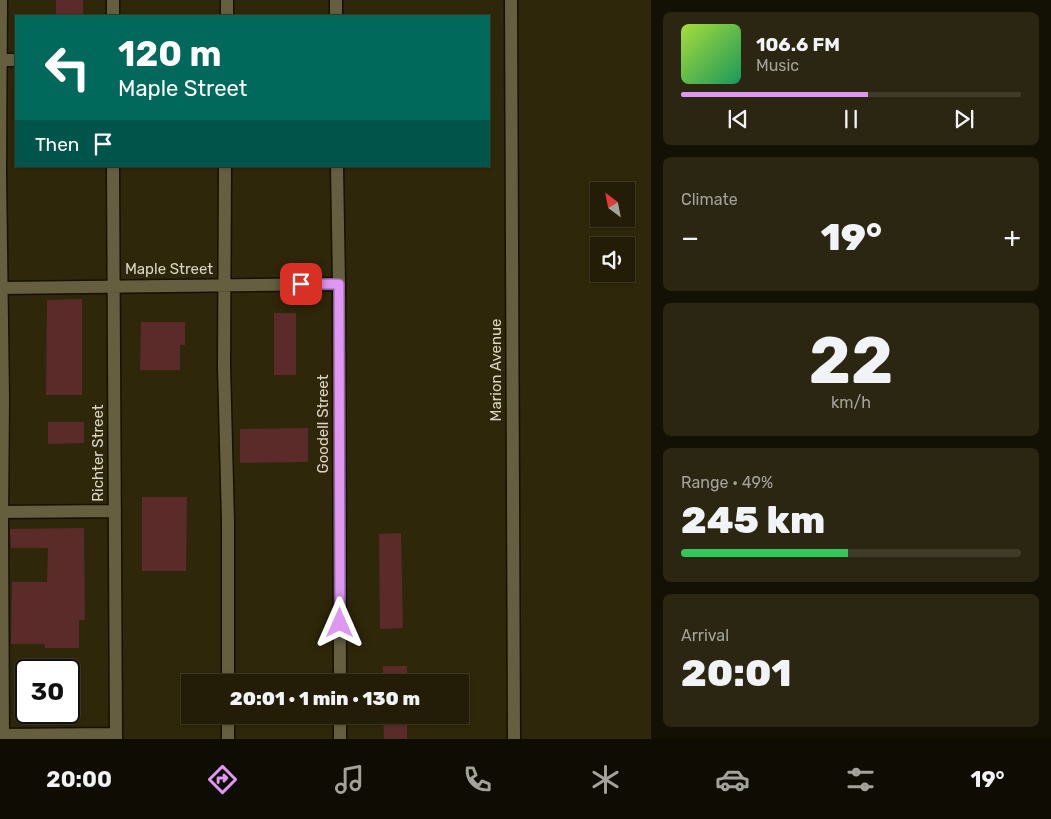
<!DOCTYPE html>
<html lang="en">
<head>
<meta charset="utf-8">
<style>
  :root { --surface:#231d07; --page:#2b2611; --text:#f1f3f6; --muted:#a3a29b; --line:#403b28; --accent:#de98f2 }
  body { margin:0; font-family:Rubik,sans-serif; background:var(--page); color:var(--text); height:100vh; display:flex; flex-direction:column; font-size:19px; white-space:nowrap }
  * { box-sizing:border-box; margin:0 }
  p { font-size:16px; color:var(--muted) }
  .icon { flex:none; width:28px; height:28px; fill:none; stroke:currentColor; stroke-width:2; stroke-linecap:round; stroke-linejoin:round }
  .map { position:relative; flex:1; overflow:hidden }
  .drawer { display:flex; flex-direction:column; gap:12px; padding:12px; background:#131004; width:400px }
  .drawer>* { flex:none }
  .top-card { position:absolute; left:15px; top:15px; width:475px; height:152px; border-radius:0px; box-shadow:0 1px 4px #0004,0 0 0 1px var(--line); background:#00695c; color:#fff; overflow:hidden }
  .needle { width:32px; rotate:328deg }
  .buttons { position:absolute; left:590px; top:182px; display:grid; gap:10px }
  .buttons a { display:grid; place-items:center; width:45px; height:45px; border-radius:0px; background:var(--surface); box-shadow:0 1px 4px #0004,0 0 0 1px var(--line); font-size:25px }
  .speed { position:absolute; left:15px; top:659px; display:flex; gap:10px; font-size:25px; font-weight:700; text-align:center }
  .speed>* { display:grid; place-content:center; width:65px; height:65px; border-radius:50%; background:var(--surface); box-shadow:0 1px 4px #0004,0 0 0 1px var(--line); line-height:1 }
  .speed .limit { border:2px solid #111; border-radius:8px; background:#fff; color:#111 }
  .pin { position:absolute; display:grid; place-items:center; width:42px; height:42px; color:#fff; margin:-21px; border-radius:10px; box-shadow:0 2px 8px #0006 }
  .me { position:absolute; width:55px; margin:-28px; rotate:0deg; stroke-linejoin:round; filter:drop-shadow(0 0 4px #0008) }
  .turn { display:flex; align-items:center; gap:18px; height:105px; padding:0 20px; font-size:22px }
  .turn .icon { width:65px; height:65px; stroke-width:2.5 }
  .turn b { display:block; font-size:35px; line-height:42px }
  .then { display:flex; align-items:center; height:48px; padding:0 20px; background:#0003; gap:10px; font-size:19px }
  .big { font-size:38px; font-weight:800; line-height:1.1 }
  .drawer .tile { flex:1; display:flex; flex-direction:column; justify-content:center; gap:8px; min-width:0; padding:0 18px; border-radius:8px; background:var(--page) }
  .drawer .dial { align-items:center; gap:0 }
  .dial b { font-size:65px; line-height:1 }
  .song { display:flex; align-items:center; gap:15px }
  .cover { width:60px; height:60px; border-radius:8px; background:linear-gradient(135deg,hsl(80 70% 55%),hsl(150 70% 35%)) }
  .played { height:5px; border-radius:2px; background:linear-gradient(90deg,var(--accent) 55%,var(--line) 55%) }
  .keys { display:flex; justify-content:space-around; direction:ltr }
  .heat { display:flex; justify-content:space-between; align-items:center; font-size:28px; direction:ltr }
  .charge { height:8px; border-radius:4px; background:linear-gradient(90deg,#34c759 49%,var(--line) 0) }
  .trip { position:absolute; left:181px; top:674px; width:288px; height:50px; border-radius:0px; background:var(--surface); box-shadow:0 1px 4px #0004,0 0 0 1px var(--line); font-weight:800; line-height:50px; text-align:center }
  .tab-bar { display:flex; height:80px; justify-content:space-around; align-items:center; background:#0e0c03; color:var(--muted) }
  .tab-bar .icon { width:35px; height:35px }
  .tab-bar .current { color:var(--accent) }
  .tab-bar b { font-size:22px; color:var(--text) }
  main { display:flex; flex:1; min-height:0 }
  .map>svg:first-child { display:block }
  .building { fill:#5a2b29 }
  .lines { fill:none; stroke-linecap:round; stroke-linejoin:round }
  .minor-casing { stroke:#151000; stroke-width:15 }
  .minor { stroke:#655e3f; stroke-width:12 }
  .route-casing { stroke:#90639d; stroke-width:12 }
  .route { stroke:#de98f2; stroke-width:9 }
  .labels { text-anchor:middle; stroke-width:5; stroke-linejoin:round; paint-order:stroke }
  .street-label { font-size:15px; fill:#dad6c5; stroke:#2f2709 }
</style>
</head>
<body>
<main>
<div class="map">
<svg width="651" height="739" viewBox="0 0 651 739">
  <rect width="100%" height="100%" fill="#2f2709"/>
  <path class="building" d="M56 0H83V16H56Z
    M82 299V395H46L47 300Z
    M274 313H296V375H274Z
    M141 322H185V345H180V370H140Z
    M48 422H84V443L48 444Z
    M308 428V462L240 463V429Z
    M142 497H187L186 571H142Z
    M84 528 85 620H79V648H45V644H11L12 582H47L48 548H11L10 529Z
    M401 533 403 628 380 629 379 534Z
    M383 666H407V682H383Z
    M383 715H407V739H384Z"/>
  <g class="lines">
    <g class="minor-casing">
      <path id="minor" d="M113 0V16
        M227 0V16
        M336 0V16
        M511 0 514 739
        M0 60H16
        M113 166 116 739
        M225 166 224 366 228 522V682
        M337 166 339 284 340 682
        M0 288 339 284
        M0 397H3L0 172 1 0
        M0 512 115 511
        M228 715V739
        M340 715V739
        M0 735 116 734
        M3 739 2 526 3 397"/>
    </g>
    <use href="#minor" class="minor"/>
  </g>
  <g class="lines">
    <g class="route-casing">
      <path id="route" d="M301 284H339L340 623"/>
    </g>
    <use href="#route" class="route"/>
  </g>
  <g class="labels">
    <g class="street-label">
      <text x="169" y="274">Maple Street</text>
      <text transform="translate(496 370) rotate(-90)" y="5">Marion Avenue</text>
      <text transform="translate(323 424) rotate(-90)" y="5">Goodell Street</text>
      <text transform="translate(98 453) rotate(-90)" y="5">Richter Street</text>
    </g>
  </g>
</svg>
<div class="buttons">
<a><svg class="needle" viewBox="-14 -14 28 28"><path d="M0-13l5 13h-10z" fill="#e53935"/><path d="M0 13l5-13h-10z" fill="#a3a29b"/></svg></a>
<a><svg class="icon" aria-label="sound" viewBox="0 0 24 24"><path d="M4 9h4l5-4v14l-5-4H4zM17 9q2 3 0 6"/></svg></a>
</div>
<div class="speed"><div class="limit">30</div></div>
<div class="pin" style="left:301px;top:284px;background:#d93025"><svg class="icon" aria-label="arrive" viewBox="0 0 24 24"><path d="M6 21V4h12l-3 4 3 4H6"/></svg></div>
<svg class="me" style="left:340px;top:623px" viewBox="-20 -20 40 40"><path d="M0-17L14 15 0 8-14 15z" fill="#de98f2" stroke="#fff" stroke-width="4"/></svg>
<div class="trip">20:01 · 1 min · 130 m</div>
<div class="top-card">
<div class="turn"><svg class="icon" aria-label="left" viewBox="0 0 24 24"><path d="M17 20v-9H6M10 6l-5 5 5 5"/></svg><div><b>120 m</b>Maple Street</div></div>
<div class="then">Then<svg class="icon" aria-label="arrive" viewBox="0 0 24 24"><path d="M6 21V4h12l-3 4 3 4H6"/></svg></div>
</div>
</div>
<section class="drawer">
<div class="tile">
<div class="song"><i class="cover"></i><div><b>106.6 FM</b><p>Music</p></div></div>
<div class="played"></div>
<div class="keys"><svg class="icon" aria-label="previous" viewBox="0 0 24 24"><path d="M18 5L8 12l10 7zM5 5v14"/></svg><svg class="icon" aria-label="pause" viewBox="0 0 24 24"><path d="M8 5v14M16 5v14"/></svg><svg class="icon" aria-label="next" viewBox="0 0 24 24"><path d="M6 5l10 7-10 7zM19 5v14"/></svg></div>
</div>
<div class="tile"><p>Climate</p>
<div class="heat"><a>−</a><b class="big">19°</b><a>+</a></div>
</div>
<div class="tile dial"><b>22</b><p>km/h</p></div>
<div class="tile"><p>Range · 49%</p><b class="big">245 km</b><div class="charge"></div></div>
<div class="tile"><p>Arrival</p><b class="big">20:01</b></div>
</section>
</main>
<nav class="tab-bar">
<b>20:00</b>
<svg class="icon current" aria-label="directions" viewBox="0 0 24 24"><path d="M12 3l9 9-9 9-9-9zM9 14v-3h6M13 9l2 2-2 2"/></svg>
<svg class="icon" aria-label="music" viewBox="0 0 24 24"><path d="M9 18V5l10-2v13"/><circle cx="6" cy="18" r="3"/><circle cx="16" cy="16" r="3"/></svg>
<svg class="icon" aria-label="phone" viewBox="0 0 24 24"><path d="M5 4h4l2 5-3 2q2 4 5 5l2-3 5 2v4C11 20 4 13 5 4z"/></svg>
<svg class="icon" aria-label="climate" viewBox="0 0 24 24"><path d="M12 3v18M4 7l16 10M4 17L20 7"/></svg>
<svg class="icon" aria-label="car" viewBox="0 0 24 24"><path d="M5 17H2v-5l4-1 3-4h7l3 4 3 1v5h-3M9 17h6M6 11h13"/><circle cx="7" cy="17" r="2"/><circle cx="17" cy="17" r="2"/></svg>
<svg class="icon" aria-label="filters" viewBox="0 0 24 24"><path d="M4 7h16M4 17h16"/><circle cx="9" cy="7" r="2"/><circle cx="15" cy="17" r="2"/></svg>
<b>19°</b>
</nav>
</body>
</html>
